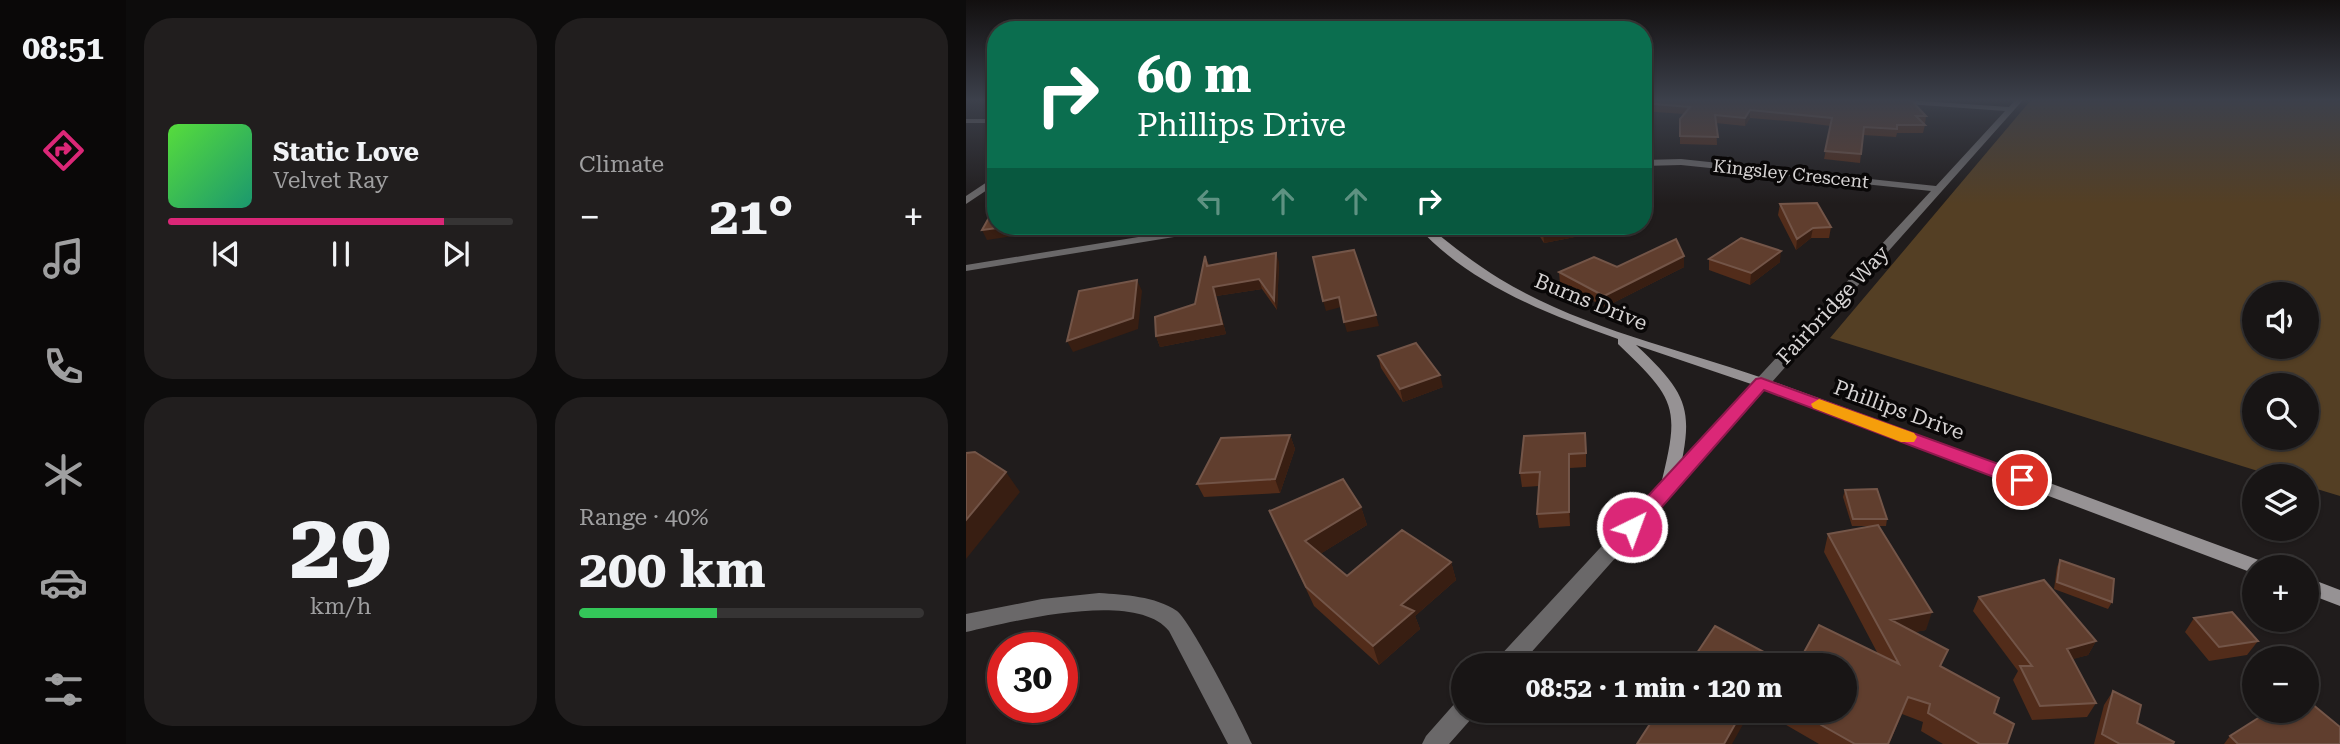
<!DOCTYPE html>
<html lang="en">
<head>
<meta charset="utf-8">
<style>
  :root { --surface:#181515; --page:#211e1e; --text:#f1f3f6; --muted:#9f9fa0; --line:#363434; --accent:#db2777 }
  body { margin:0; font-family:"Roboto Serif",serif; background:var(--page); color:var(--text); height:100vh; display:flex; flex-direction:column; font-size:26px; white-space:nowrap }
  * { box-sizing:border-box; margin:0 }
  p { font-size:23px; color:var(--muted) }
  .icon { flex:none; width:38px; height:38px; fill:none; stroke:currentColor; stroke-width:2; stroke-linecap:round; stroke-linejoin:round }
  .map { position:relative; flex:1; overflow:hidden }
  .details { display:flex; flex-direction:column; gap:18px; padding:18px; background:#0d0c0c; width:840px }
  .details>* { flex:none }
  .guide { position:absolute; left:21px; top:21px; width:665px; height:214px; border-radius:28px; box-shadow:0 2px 5px #0004,0 0 0 2px var(--line); background:#0b6e4f; color:#fff; overflow:hidden }
  .tools { position:absolute; left:1276px; top:282px; display:grid; gap:14px }
  .tools a { display:grid; place-items:center; width:77px; height:77px; border-radius:50%; background:var(--surface); box-shadow:0 2px 5px #0004,0 0 0 2px var(--line); font-size:35px }
  .speed { position:absolute; left:21px; top:632px; display:flex; gap:14px; font-size:35px; font-weight:700; text-align:center }
  .speed>* { display:grid; place-content:center; width:91px; height:91px; border-radius:50%; background:var(--surface); box-shadow:0 2px 5px #0004,0 0 0 2px var(--line); line-height:1 }
  .speed .limit { border:10px solid #d22; background:#fff; color:#111 }
  .pin { position:absolute; display:grid; place-items:center; width:60px; height:60px; color:#fff; margin:-30px; border:4px solid #fff; border-radius:50%; box-shadow:0 2px 7px #0007 }
  .me { position:absolute; width:77px; margin:-38px; rotate:42deg; stroke-linejoin:round; filter:drop-shadow(0 0 5px #0008) }
  .turn { display:flex; align-items:center; gap:24px; height:147px; padding:0 35px; font-size:32px }
  .turn .icon { width:91px; height:91px; stroke-width:2.5 }
  .turn b { display:block; font-size:49px; line-height:60px }
  .lanes { display:flex; align-items:center; height:66px; padding:0 35px; background:#0003; justify-content:center; gap:35px; direction:ltr }
  .lanes .off { opacity:.35 }
  .big { font-size:52px; font-weight:700; line-height:1.1 }
  .details .card { flex:1; display:flex; flex-direction:column; justify-content:center; gap:10px; min-width:0; padding:0 24px; border-radius:28px; background:var(--page) }
  .details .dial { align-items:center; gap:0 }
  .dial b { font-size:91px; line-height:1 }
  .song { display:flex; align-items:center; gap:21px }
  .cover { width:84px; height:84px; border-radius:10px; background:linear-gradient(135deg,hsl(110 70% 55%),hsl(160 70% 35%)) }
  .played { height:7px; border-radius:4px; background:linear-gradient(90deg,var(--accent) 80%,var(--line) 80%) }
  .keys { display:flex; justify-content:space-around; direction:ltr }
  .heat { display:flex; justify-content:space-between; align-items:center; font-size:38px; direction:ltr }
  .charge { height:10px; border-radius:5px; background:linear-gradient(90deg,#34c759 40%,var(--line) 0) }
  .details .tiles { flex:1; display:grid; gap:18px; grid-template-columns:repeat(2,1fr) }
  .trip { position:absolute; left:485px; top:653px; width:406px; height:70px; border-radius:35px; background:var(--surface); box-shadow:0 2px 5px #0004,0 0 0 2px var(--line); font-weight:700; line-height:70px; text-align:center }
  main { display:flex; flex:1; min-height:0 }
  .tabs { display:flex; flex-direction:column; width:126px; justify-content:space-around; align-items:center; background:#0a0808; color:var(--muted) }
  .tabs .icon { width:49px; height:49px }
  .tabs .on { color:var(--accent) }
  .tabs b { font-size:32px; color:var(--text) }
  .map>svg:first-child { display:block }
  .green { fill:#543f24; fill-rule:evenodd }
  .lines { fill:none; stroke-linecap:round; stroke-linejoin:round }
  .minor { fill:#6a6869; fill-rule:evenodd }
  .secondary { fill:#969294; fill-rule:evenodd }
  .wall { fill:#522c1a }
  .shaded-wall { fill:#381e12 }
  .building { fill:#603e2e; stroke:#735548; stroke-width:2 }
  .route { fill:#db2777; stroke:#8e194d; stroke-width:2 }
  .slow { fill:#f59e0b }
  .labels { text-anchor:middle; stroke-width:7; stroke-linejoin:round; paint-order:stroke }
  .far-street-label { font-size:18px; fill:#d6d3d3; stroke:#090707 }
  .street-label { font-size:21px; fill:#d6d3d3; stroke:#090707 }
</style>
</head>
<body>
<main>
<nav class="tabs">
<b>08:51</b>
<svg class="icon on" aria-label="directions" viewBox="0 0 24 24"><path d="M12 3l9 9-9 9-9-9zM9 14v-3h6M13 9l2 2-2 2"/></svg>
<svg class="icon" aria-label="music" viewBox="0 0 24 24"><path d="M9 18V5l10-2v13"/><circle cx="6" cy="18" r="3"/><circle cx="16" cy="16" r="3"/></svg>
<svg class="icon" aria-label="phone" viewBox="0 0 24 24"><path d="M5 4h4l2 5-3 2q2 4 5 5l2-3 5 2v4C11 20 4 13 5 4z"/></svg>
<svg class="icon" aria-label="climate" viewBox="0 0 24 24"><path d="M12 3v18M4 7l16 10M4 17L20 7"/></svg>
<svg class="icon" aria-label="car" viewBox="0 0 24 24"><path d="M5 17H2v-5l4-1 3-4h7l3 4 3 1v5h-3M9 17h6M6 11h13"/><circle cx="7" cy="17" r="2"/><circle cx="17" cy="17" r="2"/></svg>
<svg class="icon" aria-label="filters" viewBox="0 0 24 24"><path d="M4 7h16M4 17h16"/><circle cx="9" cy="7" r="2"/><circle cx="15" cy="17" r="2"/></svg>
</nav>
<section class="details">
<div class="tiles">
<div class="card">
<div class="song"><i class="cover"></i><div><b>Static Love</b><p>Velvet Ray</p></div></div>
<div class="played"></div>
<div class="keys"><svg class="icon" aria-label="previous" viewBox="0 0 24 24"><path d="M18 5L8 12l10 7zM5 5v14"/></svg><svg class="icon" aria-label="pause" viewBox="0 0 24 24"><path d="M8 5v14M16 5v14"/></svg><svg class="icon" aria-label="next" viewBox="0 0 24 24"><path d="M6 5l10 7-10 7zM19 5v14"/></svg></div>
</div>
<div class="card"><p>Climate</p>
<div class="heat"><a>−</a><b class="big">21°</b><a>+</a></div>
</div>
<div class="card dial"><b>29</b><p>km/h</p></div>
<div class="card"><p>Range · 40%</p><b class="big">200 km</b><div class="charge"></div></div>
</div>
</section>
<div class="map">
<svg width="1374" height="744" viewBox="0 0 1374 744">
  <rect width="100%" height="100%" fill="#201c1c"/>
  <path class="green" d="M1065 100H1374V496L1341 486 1340 476H1308L864 338ZM1288 294H1340V346H1288ZM1288 385H1340V438H1288Z"/>
  <g class="lines">
    <path class="minor" d="M910 100H941L1043 107 1049 100H1057L554 665H529L532 658 965 191 715 165 677 166V160L715 159 970 186 1039 111 914 102Z
      M0 119H30V123H0Z
      M30 176V184L0 204V196Z
      M240 226H262L257 229 0 271V265Z
      M133 593C159 595 189 596 211 611 225 622 277 723 286 744H262L203 631C170 589 45 622 0 632V614L76 599Z
      M497 700V710H509L506 718 483 744H456L460 736 490 702Z"/>
    <path class="secondary" d="M451 226H462C485 245 508 263 534 279 618 330 719 350 811 383 973 442 1135 502 1298 562L1300 567H1288V574L1284 572 794 387 670 345C728 399 727 413 710 488L708 492 702 494 696 492 694 488C714 408 712 401 652 344V339C581 314 503 284 451 226Z
      M1340 577 1374 590V606L1340 593Z"/>
  </g>
  <path class="wall" d="M677 100 960 116 959 124H958L959 125 957 133H931L930 137 897 135 894 163 858 159 865 126 832 122 784 118 779 126 750 123 751 145 714 144V119L718 114 677 111Z
    M814 204 865 227 863 238H845L830 250 812 215Z
    M567 226H613L614 236 578 243Z
    M239 256 243 265 313 262 311 310 296 289 250 296 260 334 194 347 190 336 229 304Z
    M743 259 814 262 784 285 743 270Z
    M651 267H718L639 307 594 284 593 272Z
    M412 356 477 387 437 402 415 368Z
    M324 435 329 449 314 493 238 497 231 484Z
    M620 446V467L604 468V526L573 528 571 514 573 486 556 487 554 473Z
    M879 490 921 519 920 526H912L960 630 948 632 976 667 1028 713 1041 744H977L955 731 957 722 936 714 923 744H853L794 710H878L912 654 858 552 862 534 908 526H886L877 497Z
    M395 507 401 525 354 554 381 576 485 562 490 580 449 616 454 629 413 665 348 606 303 510 304 511Z
    M1094 560 1146 602 1142 609 1088 589 1091 567Z
    M1013 597 1130 641 1122 655 1106 659 1130 703 1121 717 1066 720 1047 680 1052 671 1007 611Z
    M1228 618 1292 641 1281 655 1243 661 1219 632Z
    M1147 691 1171 723 1207 744H1128L1138 705Z
    M1264 736 1374 744H1258Z"/>
  <path class="shaded-wall" d="M784 110V118L779 126V118Z
    M46 226H111L21 240 16 230Z
    M613 226 614 236 578 243 577 232Z
    M847 228 845 238 830 250 831 239Z
    M815 251 814 262 784 285 785 273Z
    M310 253 313 262 311 310 308 300Z
    M718 256V267L639 307 638 296Z
    M293 279 296 289 250 296 260 334 194 347 190 336 256 324 247 287Z
    M171 280 176 291 172 329 107 352 101 341Z
    M373 297 375 307 360 311 357 301Z
    M410 315 413 326 381 332 378 322Z
    M474 375 477 387 437 402 434 389Z
    M324 435 329 449 314 493 309 479Z
    M603 454 604 468V526L603 512Z
    M40 472 54 492 0 559V520Z
    M395 507 401 525 346 559 339 541Z
    M485 562 490 580 449 616 454 629 413 665 407 646 435 605Z
    M966 612 960 630 920 638 925 620Z
    M1130 641 1122 655 1093 663 1101 649Z
    M942 697 923 744H922Z
    M777 710H785L766 744H758Z"/>
  <path class="building" d="M677 100H945L960 116H950L959 125H931V129L898 127 895 154 859 151 866 118 784 110 779 118 749 115 752 137 714 136V119L724 107 677 103Z
    M851 203 865 227 847 228 831 239 814 204Z
    M30 205V226H46L16 230Z
    M573 226H613L577 232Z
    M775 238 815 251 785 273 743 259Z
    M710 239 718 256 638 296 593 272 628 257 651 267Z
    M388 250 410 315 378 322 373 297 357 301 347 257Z
    M310 253 308 300 293 279 247 287 256 324 190 336 189 317 229 304 239 256 241 266Z
    M171 280 167 318 101 341 113 291Z
    M450 343 474 375 434 389 412 356Z
    M619 433 620 453 603 454V512L571 514 574 472 554 473 558 436Z
    M324 435 309 479 231 484 255 438Z
    M9 452 40 472 0 520V453Z
    M377 479 395 507 339 541 381 576 436 530 485 562 435 605 448 611 407 646 340 587 303 510 304 511Z
    M911 489 921 519H887L879 490Z
    M912 525 966 612 925 620 982 650 974 666 1033 698 1028 713 1048 724 1041 744H1014L962 713 964 704 942 697 922 744H889L829 710H878V665H831L853 625 933 664 862 534Z
    M1094 560 1148 579 1146 602 1091 582Z
    M1078 580 1130 641 1101 649 1130 703 1074 706 1054 666H1066L1013 597Z
    M1266 612 1292 641 1253 647 1228 618Z
    M749 626 822 665H723Z
    M1147 691 1175 705 1171 723 1208 742 1207 744H1154L1136 734Z
    M1340 699 1374 727V744H1272L1264 736 1305 710H1340Z
    M693 710H777L758 744H671Z"/>
  <linearGradient id="sky" x2="0" y2="1"><stop stop-color="#120f0f"/><stop offset="0.49" stop-color="#3c404b"/><stop offset="1" stop-color="#3c404b" stop-opacity="0"/></linearGradient>
  <rect width="1374" height="204" fill="url(#sky)"/>
  <path class="route" d="M795 378 1063 475 1066 480 1063 485H1049L798 390 673 533 666 535 658 533 655 527 658 522 790 379Z"/>
  <path class="slow" d="M853 399 948 433 951 437 948 442H935L847 408 845 404Z"/>
  <g class="labels">
    <g class="far-street-label">
      <text transform="translate(825 174) rotate(6)" y="6">Kingsley Crescent</text>
    </g>
    <g class="street-label">
      <text transform="translate(625 302) rotate(22)" y="7">Burns Drive</text>
      <text transform="translate(867 305) rotate(-47)" y="7">Fairbridge Way</text>
      <text transform="translate(933 410) rotate(20)" y="7">Phillips Drive</text>
    </g>
  </g>
</svg>
<div class="tools">
<a><svg class="icon" aria-label="sound" viewBox="0 0 24 24"><path d="M4 9h4l5-4v14l-5-4H4zM17 9q2 3 0 6"/></svg></a>
<a><svg class="icon" aria-label="search" viewBox="0 0 24 24"><circle cx="10" cy="10" r="6"/><path d="M15 15l6 6"/></svg></a>
<a><svg class="icon" aria-label="layers" viewBox="0 0 24 24"><path d="M12 4l9 5-9 5-9-5zM3 14l9 5 9-5"/></svg></a>
<a>+</a>
<a>−</a>
</div>
<div class="speed"><div class="limit">30</div></div>
<div class="pin" style="left:1056px;top:480px;background:#d93025"><svg class="icon" aria-label="arrive" viewBox="0 0 24 24"><path d="M6 21V4h12l-3 4 3 4H6"/></svg></div>
<svg class="me" style="left:666px;top:527px" viewBox="-20 -20 40 40"><circle r="17" fill="#db2777" stroke="#fff" stroke-width="3"/><path d="M0-11L8 9 0 5-8 9z" fill="#fff"/></svg>
<div class="trip">08:52 · 1 min · 120 m</div>
<div class="guide">
<div class="turn"><svg class="icon" aria-label="right" viewBox="0 0 24 24"><path d="M7 20v-9h11M14 6l5 5-5 5"/></svg><div><b>60 m</b>Phillips Drive</div></div>
<div class="lanes"><svg class="icon off" aria-label="left" viewBox="0 0 24 24"><path d="M17 20v-9H6M10 6l-5 5 5 5"/></svg><svg class="icon off" aria-label="ahead" viewBox="0 0 24 24"><path d="M12 20V5M6 11l6-6 6 6"/></svg><svg class="icon off" aria-label="ahead" viewBox="0 0 24 24"><path d="M12 20V5M6 11l6-6 6 6"/></svg><svg class="icon" aria-label="right" viewBox="0 0 24 24"><path d="M7 20v-9h11M14 6l5 5-5 5"/></svg></div>
</div>
</div>
</main>
</body>
</html>
